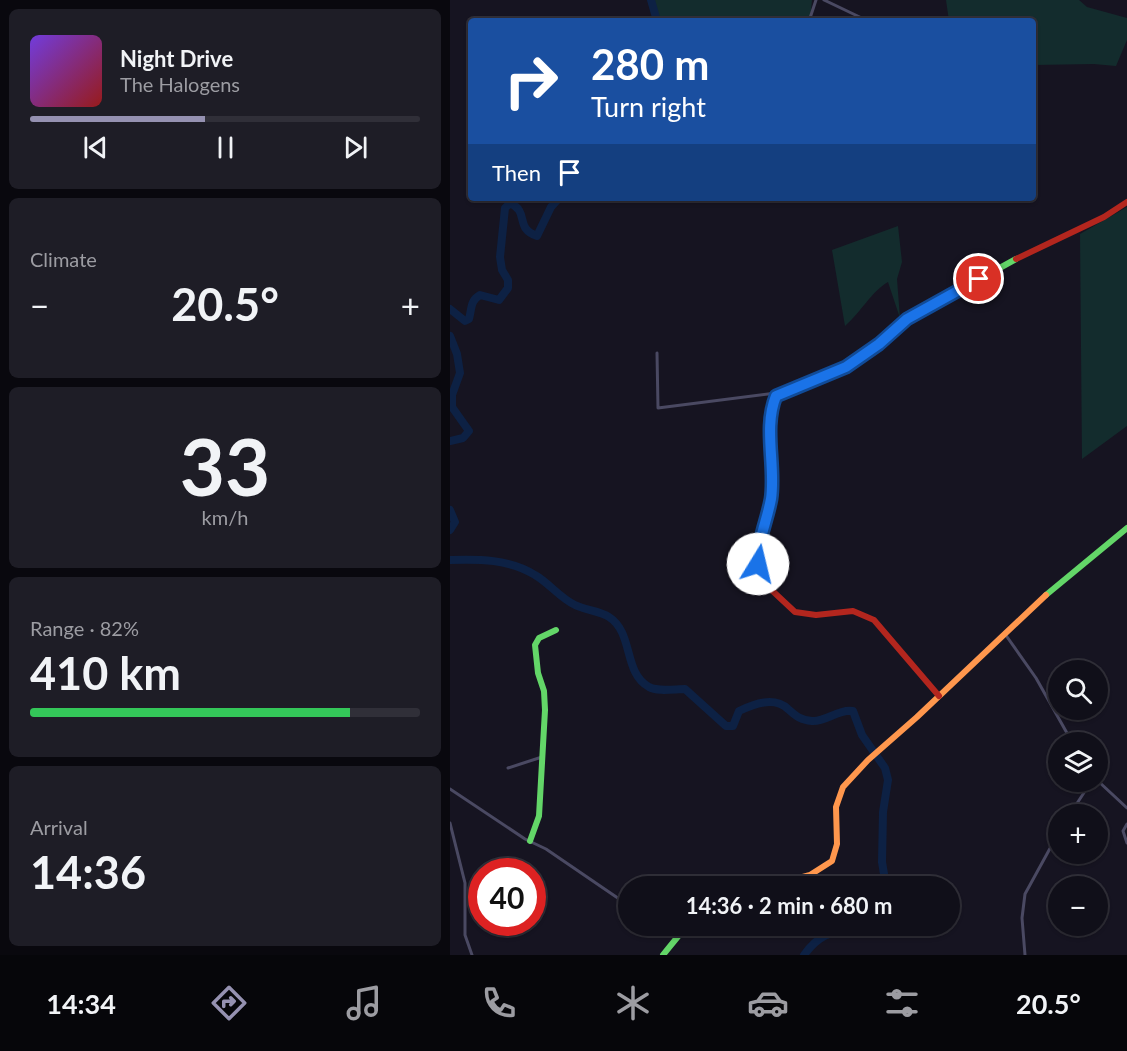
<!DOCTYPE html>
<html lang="en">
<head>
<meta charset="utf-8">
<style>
  :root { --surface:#100f19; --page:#1e1d26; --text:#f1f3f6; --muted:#9c9ca2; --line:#302f38; --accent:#9591b1 }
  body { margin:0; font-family:Lato,sans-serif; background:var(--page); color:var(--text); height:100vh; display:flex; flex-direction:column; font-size:22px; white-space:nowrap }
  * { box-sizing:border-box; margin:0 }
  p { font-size:20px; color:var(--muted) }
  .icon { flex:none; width:33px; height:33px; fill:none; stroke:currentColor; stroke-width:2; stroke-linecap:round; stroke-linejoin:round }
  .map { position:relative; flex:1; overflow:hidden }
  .side { display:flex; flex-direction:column; gap:9px; padding:9px; background:#09080e; width:450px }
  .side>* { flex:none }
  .guide { position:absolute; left:18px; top:18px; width:568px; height:183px; border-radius:6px; box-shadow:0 2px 4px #0004,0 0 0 2px var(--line); background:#1a4fa0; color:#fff; overflow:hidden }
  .buttons { position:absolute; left:598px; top:660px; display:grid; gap:12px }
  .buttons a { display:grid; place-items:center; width:60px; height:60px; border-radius:50%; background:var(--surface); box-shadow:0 2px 4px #0004,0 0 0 2px var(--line); font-size:30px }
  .speed { position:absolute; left:18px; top:858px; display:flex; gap:12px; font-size:30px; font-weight:700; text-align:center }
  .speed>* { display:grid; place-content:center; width:78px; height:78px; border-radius:50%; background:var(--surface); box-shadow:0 2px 4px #0004,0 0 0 2px var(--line); line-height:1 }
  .speed .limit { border:9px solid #d22; background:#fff; color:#111 }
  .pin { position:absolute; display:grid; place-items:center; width:51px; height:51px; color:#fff; margin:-26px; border:3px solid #fff; border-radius:50%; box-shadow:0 2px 6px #0007 }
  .me { position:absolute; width:66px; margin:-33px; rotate:9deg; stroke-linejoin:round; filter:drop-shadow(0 0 4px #0008) }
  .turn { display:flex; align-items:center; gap:21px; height:126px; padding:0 24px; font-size:27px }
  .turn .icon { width:78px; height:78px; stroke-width:2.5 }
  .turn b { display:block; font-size:42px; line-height:51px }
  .then { display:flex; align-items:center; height:57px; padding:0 24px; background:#0003; gap:12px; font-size:22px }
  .big { font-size:45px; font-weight:700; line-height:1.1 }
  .side .widget { flex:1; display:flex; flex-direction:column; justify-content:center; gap:9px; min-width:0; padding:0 21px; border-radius:9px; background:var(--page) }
  .side .dial { align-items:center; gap:0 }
  .dial b { font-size:78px; line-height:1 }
  .song { display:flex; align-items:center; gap:18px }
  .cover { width:72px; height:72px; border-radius:9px; background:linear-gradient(135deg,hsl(260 70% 55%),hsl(0 70% 35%)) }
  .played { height:6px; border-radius:3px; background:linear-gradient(90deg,var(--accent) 45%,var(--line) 45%) }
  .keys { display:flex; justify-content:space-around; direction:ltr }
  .heat { display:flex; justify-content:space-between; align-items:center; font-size:33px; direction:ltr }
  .charge { height:9px; border-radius:4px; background:linear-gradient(90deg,#34c759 82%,var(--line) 0) }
  .trip { position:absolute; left:168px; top:876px; width:342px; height:60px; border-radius:30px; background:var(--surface); box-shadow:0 2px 4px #0004,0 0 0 2px var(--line); font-weight:700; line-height:60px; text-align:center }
  .menu { display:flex; height:96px; justify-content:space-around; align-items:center; background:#06060a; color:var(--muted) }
  .menu .icon { width:42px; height:42px }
  .menu .on { color:var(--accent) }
  .menu b { font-size:27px; color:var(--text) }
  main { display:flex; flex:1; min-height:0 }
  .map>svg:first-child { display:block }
  .green { fill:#132c2d }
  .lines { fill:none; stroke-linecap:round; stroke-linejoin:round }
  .river { stroke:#0d2144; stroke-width:8 }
  .street { stroke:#4a4962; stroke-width:3 }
  .fast { stroke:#63d668; stroke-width:6 }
  .slow { stroke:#ff974d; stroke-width:6 }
  .jam { stroke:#b3261e; stroke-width:6 }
  .route-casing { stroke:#114b97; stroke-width:15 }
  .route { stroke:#1a73e8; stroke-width:10 }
</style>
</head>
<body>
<main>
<section class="side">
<div class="widget">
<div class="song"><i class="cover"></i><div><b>Night Drive</b><p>The Halogens</p></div></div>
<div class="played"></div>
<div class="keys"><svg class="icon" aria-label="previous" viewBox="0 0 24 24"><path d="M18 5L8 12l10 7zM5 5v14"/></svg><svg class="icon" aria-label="pause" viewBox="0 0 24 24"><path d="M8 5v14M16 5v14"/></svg><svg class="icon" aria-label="next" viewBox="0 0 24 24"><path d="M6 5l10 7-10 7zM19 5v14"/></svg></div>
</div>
<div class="widget"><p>Climate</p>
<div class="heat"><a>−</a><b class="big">20.5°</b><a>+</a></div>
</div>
<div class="widget dial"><b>33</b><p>km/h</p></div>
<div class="widget"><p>Range · 82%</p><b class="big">410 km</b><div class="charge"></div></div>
<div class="widget"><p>Arrival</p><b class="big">14:36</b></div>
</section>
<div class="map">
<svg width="677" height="955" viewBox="0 0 677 955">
  <rect width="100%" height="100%" fill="#161421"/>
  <path class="green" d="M201 0H362L360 21H207Z
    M496 0H629L637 7 677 18V40L666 66 644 64 584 65V21H499Z
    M677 207V426L632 459 630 234Z
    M448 226 452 262 447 279 450 318 438 282C422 291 411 312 395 326L382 250Z"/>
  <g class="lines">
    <path class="river" d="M201 0 207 21
      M0 309 15 321 19 319C22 308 20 301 30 295L49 300 58 288V280L52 270 50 257 55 208 60 203C80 212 64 228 87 236L101 207 109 198
      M0 336 7 354 10 373 2 395V407L19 431 13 438 0 441
      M0 510 5 522 0 530
      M0 560C28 559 60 559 85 575 99 583 110 598 125 605 135 610 150 611 159 617 184 633 173 673 199 687 207 692 225 689 235 689L276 726H283L289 711C304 704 324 696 338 709 346 716 350 720 362 721 376 722 388 709 403 711L412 735 435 768 438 780 433 812 432 862 436 886
      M354 955C373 929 386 933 413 926"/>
    <path class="street" d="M374 0 418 21
      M359 21 366 0
      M207 353 208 408 326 393
      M555 634 586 678 622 742
      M58 768 92 757
      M648 781 677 808
      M0 789 75 839 96 849 178 905
      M620 814 641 782
      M0 823 15 883V935L22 955
      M677 824 673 831 677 843
      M208 926 224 936
      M575 955 572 918 575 894 609 832"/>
    <path class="fast" d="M371 377 396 367 429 344 457 319 566 259
      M596 595 677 528
      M80 841 89 816 95 710 94 691 88 673 85 645 89 638 106 630
      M213 955 230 934 264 926"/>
    <path class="slow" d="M320 886 360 875 382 861 387 844 386 807 393 787 418 760 467 717 596 595"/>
    <path class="jam" d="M566 259 654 217 677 202
      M371 377 326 396 321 417V497L309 545 308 564 314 583 345 612 366 615 403 611 424 620 489 696"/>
  </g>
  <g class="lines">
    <g class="route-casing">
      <path id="route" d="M308 564C307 542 317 521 321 499 326 466 313 428 326 396L396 367 429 344 457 319 529 279"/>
    </g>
    <use href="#route" class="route"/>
  </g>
</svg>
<div class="buttons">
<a><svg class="icon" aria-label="search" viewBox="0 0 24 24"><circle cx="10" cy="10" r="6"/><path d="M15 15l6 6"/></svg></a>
<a><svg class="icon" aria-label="layers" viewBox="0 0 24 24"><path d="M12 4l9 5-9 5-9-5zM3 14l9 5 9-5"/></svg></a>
<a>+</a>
<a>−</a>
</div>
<div class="speed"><div class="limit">40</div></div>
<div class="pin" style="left:529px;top:279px;background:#d93025"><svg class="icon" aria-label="arrive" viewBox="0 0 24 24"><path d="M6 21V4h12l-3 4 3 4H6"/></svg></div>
<svg class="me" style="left:308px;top:564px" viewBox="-20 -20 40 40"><circle r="19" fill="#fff"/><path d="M0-13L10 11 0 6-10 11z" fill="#1a73e8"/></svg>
<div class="trip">14:36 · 2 min · 680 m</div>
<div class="guide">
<div class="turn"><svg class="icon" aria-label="right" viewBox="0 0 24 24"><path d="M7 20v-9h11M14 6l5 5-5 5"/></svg><div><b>280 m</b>Turn right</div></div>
<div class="then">Then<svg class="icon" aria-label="arrive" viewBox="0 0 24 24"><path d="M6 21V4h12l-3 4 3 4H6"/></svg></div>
</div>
</div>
</main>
<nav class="menu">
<b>14:34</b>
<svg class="icon on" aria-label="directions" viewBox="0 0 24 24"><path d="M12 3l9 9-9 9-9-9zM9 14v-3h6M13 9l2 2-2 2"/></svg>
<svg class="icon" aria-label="music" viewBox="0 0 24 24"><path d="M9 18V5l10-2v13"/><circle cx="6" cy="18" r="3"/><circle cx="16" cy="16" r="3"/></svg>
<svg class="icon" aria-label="phone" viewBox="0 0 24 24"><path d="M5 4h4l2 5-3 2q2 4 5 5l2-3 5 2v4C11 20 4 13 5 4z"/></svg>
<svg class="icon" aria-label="climate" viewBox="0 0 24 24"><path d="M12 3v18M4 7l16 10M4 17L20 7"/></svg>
<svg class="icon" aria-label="car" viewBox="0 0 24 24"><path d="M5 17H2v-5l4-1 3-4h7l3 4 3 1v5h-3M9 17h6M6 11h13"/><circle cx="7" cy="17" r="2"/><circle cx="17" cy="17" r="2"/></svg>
<svg class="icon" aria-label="filters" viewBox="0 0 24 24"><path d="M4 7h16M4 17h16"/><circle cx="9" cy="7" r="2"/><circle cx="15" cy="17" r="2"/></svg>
<b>20.5°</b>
</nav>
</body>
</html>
